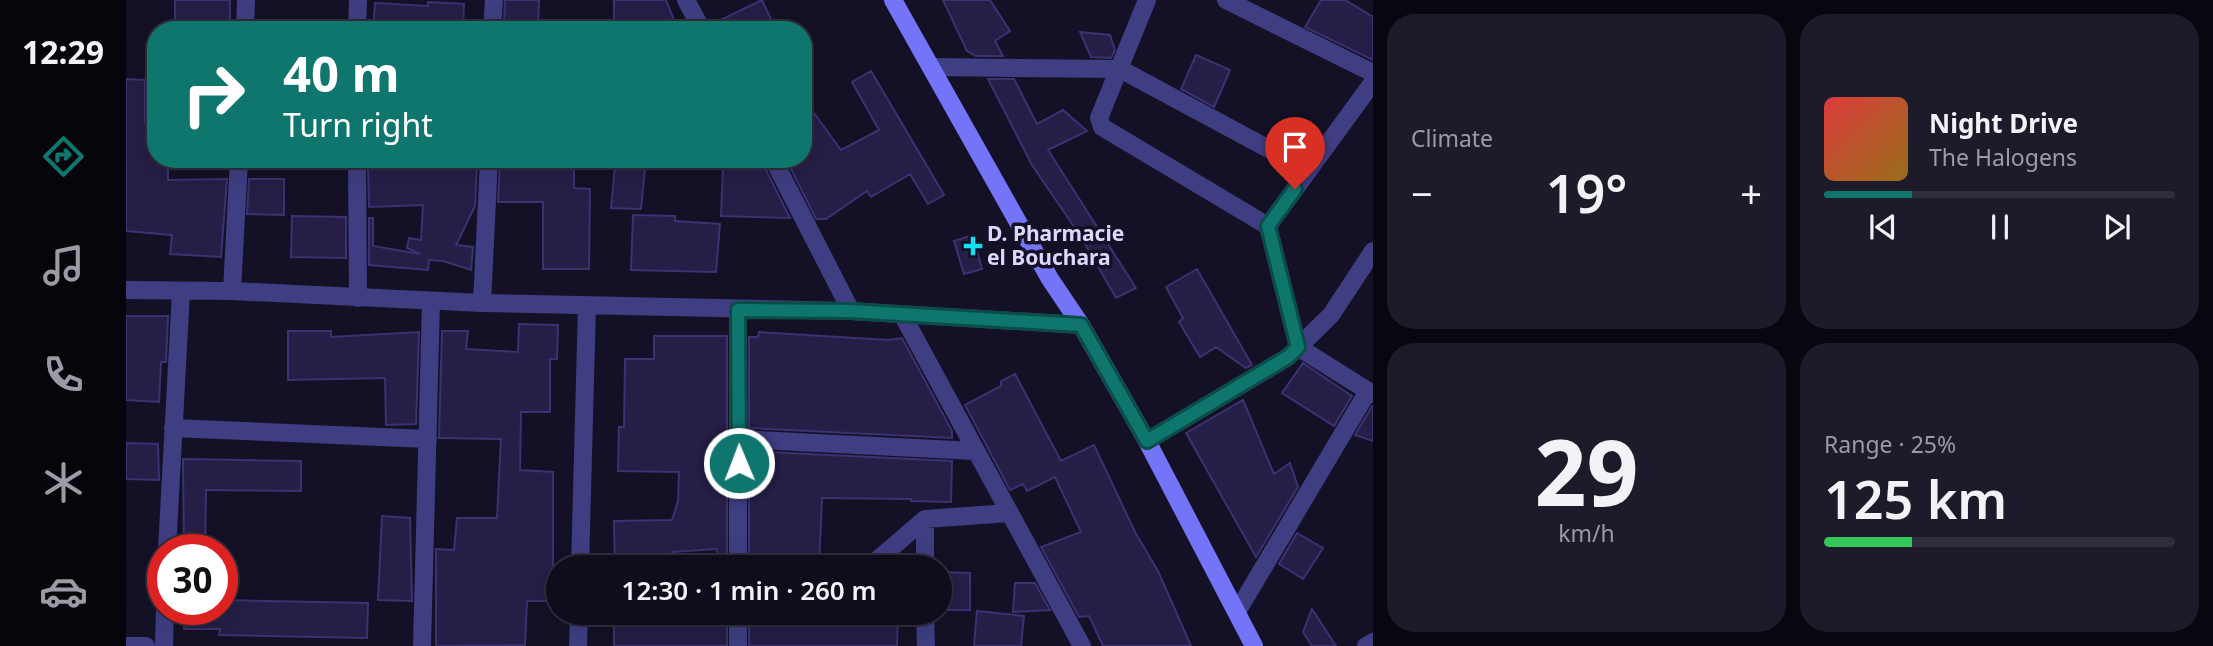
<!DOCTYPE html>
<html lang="en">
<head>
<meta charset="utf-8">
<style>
  :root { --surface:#0f0d1c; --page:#1d1b29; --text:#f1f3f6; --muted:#9b9ca3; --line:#2f2d3b; --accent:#0f766e }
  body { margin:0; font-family:"Noto Sans",sans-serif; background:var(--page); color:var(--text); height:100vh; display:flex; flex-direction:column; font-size:26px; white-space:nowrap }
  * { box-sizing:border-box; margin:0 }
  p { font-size:23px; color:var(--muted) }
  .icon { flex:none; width:38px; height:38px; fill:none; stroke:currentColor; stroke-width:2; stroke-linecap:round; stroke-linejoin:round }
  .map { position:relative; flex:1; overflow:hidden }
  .details { display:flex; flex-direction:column; gap:14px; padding:14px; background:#08070f; width:840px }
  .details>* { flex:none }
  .top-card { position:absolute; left:21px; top:21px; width:665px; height:147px; border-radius:28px; box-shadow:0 7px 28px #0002,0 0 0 2px var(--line); background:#0f766e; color:#fff; overflow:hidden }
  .speed { position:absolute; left:21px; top:534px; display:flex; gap:14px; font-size:35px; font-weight:700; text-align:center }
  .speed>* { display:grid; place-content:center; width:91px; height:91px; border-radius:50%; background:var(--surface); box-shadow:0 7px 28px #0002,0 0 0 2px var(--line); line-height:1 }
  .speed .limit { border:10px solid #d22; background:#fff; color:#111 }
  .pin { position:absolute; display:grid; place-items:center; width:60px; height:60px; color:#fff; margin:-72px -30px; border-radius:50% 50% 50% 0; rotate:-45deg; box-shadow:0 0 7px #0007 }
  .pin .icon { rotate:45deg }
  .me { position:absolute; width:77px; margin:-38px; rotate:359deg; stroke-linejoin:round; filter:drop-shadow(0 0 5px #0008) }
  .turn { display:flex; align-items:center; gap:24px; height:147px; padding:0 21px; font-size:32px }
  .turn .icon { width:91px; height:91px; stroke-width:2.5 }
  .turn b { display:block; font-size:49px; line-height:60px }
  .big { font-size:52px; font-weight:600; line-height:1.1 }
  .details .card { flex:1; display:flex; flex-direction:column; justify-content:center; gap:10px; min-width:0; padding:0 24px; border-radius:28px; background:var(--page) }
  .details .dial { align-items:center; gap:0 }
  .dial b { font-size:91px; line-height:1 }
  .song { display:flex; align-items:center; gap:21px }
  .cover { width:84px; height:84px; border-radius:10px; background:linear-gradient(135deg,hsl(0 70% 55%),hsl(40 70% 35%)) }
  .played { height:7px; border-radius:4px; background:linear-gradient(90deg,var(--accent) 25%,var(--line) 25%) }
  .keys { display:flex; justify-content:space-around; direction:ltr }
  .heat { display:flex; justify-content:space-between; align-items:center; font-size:38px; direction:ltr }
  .charge { height:10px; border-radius:5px; background:linear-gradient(90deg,#34c759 25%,var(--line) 0) }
  .details .tiles { flex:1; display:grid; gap:14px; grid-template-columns:repeat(2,1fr) }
  .trip { position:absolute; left:420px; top:555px; width:406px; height:70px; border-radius:35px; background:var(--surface); box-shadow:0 7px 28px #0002,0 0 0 2px var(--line); font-weight:600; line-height:70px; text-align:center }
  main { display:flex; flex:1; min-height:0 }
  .dock { display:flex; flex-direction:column; width:126px; justify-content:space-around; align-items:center; background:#06050b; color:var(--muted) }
  .dock .icon { width:49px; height:49px }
  .dock .current { color:var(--accent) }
  .dock b { font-size:32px; color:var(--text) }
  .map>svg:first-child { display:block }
  .building { fill:#251e46; stroke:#3c3171; stroke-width:2 }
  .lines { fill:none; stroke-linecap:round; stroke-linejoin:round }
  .street { stroke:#3f3e83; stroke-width:18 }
  .secondary { stroke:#7474f8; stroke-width:18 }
  .route-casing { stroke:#0a4d48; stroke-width:18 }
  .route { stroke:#0f766e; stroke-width:12 }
  .poi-dot { fill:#0ee1f3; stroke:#141126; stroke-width:2.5 }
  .labels { text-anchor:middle; stroke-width:7; stroke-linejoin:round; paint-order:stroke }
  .poi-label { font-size:21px; font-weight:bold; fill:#dbd8fd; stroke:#141126; text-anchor:start }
</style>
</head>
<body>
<main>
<nav class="dock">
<b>12:29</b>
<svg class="icon current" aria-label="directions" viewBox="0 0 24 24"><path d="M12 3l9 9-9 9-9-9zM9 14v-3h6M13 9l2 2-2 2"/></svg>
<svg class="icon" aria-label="music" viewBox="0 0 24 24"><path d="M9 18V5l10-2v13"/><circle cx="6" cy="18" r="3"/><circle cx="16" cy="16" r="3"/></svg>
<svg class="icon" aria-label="phone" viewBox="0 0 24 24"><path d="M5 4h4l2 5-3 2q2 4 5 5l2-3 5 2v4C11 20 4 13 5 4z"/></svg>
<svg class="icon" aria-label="climate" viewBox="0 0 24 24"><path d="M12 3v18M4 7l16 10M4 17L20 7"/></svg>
<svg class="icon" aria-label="car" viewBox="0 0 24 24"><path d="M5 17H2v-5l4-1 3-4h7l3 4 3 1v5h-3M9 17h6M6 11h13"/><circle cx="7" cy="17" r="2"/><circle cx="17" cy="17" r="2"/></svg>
</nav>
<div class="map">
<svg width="1247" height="646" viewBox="0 0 1247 646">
  <rect width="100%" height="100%" fill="#141126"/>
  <path class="building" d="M49 0H104V28L49 27Z
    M379 0H413L412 27 378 24Z
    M488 0H540L552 30H488Z
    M636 0 650 30H587L586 24Z
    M817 0H864L884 31 869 41 877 56H850L841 51Z
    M1195 0H1219L1247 17V60L1179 27Z
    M302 2 338 4 337 30H247L249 3 302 6Z
    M954 32 984 35 989 50 985 58 965 57Z
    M1070 55 1104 70 1088 107 1055 89Z
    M745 71 818 195 802 204 784 174 745 197 741 191 700 219H690L660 159H677V98L715 150 753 130 726 82Z
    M0 79 19 80V122H30V159H42V180L101 179 95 257 44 254 46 235 0 231Z
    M862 79H888L911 124 937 110 961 131 922 150 1010 288 990 298 955 237 906 165Z
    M254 159H349L351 163 349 206 330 245 347 247 345 270 317 261 303 260 302 270 243 265V218H247V246L294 254 281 248 283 238 295 240 297 205 243 207 242 165H254Z
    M374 162H384V165L448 164V188L464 189 463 269H417V202H372Z
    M489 166 519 169 515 209 485 208Z
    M597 166 639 168 664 218 595 216Z
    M123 179H158V215L121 214Z
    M507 215 549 216V221L594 224 590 272 505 270Z
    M166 216 220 217V258L165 257Z
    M847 235 856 269 838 274 828 241Z
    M1071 269 1126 365 1120 368 1090 347 1074 357 1053 322 1057 318 1040 287Z
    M0 316H42L40 362H35L33 402 0 400Z
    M393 324 432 325 431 359H424V412H395L394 470 427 472V601H401L399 645 310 646V549L328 550 331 518H371L375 439 313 438 316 331H342L340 349 392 352Z
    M162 331H205V337L293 332 290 424 260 425 259 378 162 380Z
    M633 332 762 340 776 338 826 431V438L623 428V337H632Z
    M528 336H601V567H592L591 549 546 552V563L489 564 488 521 546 520 552 501 553 472 492 471 493 427H498L499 359H528Z
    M1177 363 1226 396 1208 426 1156 393Z
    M889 374 935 461 968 445 1010 534 1032 571 1065 646H977L963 616 953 617 915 547 955 532 929 477 901 491 897 484 884 490 839 405 875 386V381Z
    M1117 400 1148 474 1164 463 1172 487 1130 557 1060 433Z
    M1246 406 1247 407V441L1229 435Z
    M0 443 32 444 33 480 0 479Z
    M623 451 826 461 825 502 785 501V499L696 498 693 567H623Z
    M57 459 175 461V491L80 490 79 550H58Z
    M256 516 284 518 286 601 252 600Z
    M1171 533 1197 548 1177 579 1153 564Z
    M814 572 844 573V610H814Z
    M889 583H909L924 610 887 612Z
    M96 600 242 603 241 638 93 635 94 629H58L59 609H96Z
    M1186 609 1210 646H1186L1177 632Z
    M851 611 898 616 895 646H848Z
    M554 612H601V646H488V615L554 616Z
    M623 612H772L771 646H623Z"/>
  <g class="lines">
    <path class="street" d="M560 0 576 30
      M1021 0 973 118 976 127 1142 226 1172 347 1247 394
      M1100 0 1247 73
      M120 28 156 30
      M119 30 120 0
      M231 30 232 0
      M366 30 368 0
      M805 67 994 69 1182 170
      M231 159 232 298
      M647 159 725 311
      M1142 226 1247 82
      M0 290 106 291 356 303 725 311 955 325
      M106 291 113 159
      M356 303 363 159
      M612 310V567
      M777 316 956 646
      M47 428 302 439
      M613 439 849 451
      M1021 441 1162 357 1205 315 1247 251
      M799 519V567
      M41 550 55 292
      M454 567 461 305
      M743 567 799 519 883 513
      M799 612 800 646
      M1111 612 1242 391
      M0 646H20
      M38 646 39 609
      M296 646 305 301
      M452 646 453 612
      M612 646V612
      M1240 646 1247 642"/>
    <path class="secondary" d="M767 0 924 279 955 325 1021 441 1128 646"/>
  </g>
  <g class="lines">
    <g class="route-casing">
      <path id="route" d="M613 463 612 310 724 311 955 325 1021 441 1162 357 1172 347 1142 226 1169 189"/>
    </g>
    <use href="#route" class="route"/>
  </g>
  <path class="poi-dot" d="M843.5 235.5h7v7h7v7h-7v7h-7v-7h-7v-7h7z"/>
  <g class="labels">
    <g class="poi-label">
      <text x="861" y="241">D. Pharmacie<tspan x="861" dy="24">el Bouchara</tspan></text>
    </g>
  </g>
</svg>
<div class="speed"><div class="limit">30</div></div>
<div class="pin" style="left:1169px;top:189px;background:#d93025"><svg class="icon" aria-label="arrive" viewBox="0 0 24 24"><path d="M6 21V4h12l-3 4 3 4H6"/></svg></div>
<svg class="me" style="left:613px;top:463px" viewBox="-20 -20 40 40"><circle r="17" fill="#0f766e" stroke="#fff" stroke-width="3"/><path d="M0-11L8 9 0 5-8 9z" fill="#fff"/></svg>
<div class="trip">12:30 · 1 min · 260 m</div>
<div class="top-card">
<div class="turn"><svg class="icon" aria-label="right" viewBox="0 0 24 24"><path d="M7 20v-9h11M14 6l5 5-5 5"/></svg><div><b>40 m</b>Turn right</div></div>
</div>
</div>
<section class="details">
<div class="tiles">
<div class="card"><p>Climate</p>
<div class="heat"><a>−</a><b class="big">19°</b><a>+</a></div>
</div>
<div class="card">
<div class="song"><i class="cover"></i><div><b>Night Drive</b><p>The Halogens</p></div></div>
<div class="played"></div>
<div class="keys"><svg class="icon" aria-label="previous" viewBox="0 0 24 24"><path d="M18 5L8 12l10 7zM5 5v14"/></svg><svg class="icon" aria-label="pause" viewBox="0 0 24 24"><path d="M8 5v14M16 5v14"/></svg><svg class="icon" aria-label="next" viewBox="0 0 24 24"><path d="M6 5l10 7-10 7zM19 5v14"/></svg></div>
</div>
<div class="card dial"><b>29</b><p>km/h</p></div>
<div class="card"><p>Range · 25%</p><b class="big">125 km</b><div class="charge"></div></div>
</div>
</section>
</main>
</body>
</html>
